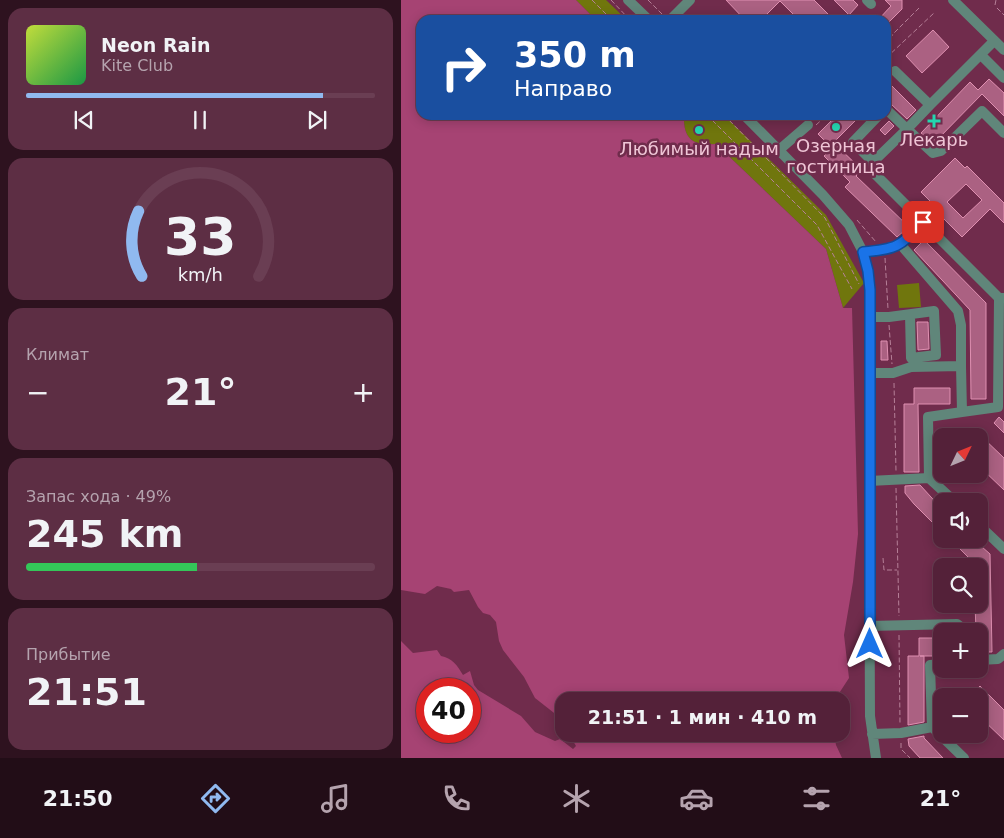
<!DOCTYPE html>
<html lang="ru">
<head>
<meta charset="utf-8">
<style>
  :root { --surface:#542139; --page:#5d2e44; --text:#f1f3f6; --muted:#b5a3ae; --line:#6a3e53; --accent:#90b9f0 }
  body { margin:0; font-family:"DejaVu Sans",sans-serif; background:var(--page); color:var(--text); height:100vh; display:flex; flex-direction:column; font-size:19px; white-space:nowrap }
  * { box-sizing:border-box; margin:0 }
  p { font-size:16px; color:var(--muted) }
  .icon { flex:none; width:28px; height:28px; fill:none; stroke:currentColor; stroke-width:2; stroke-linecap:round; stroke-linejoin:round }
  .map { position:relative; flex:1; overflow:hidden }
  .side { display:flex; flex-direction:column; gap:8px; padding:8px; background:#2e121f; width:401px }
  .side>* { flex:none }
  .guide { position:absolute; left:15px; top:15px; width:475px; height:105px; border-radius:15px; box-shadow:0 2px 12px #0003,0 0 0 1px var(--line); background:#1a4fa0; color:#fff; overflow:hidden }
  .needle { width:32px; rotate:47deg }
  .fabs { position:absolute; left:532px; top:428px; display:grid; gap:10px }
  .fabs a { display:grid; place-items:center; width:55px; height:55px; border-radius:10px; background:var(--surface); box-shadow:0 2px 12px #0003,0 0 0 1px var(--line); font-size:25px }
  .speed { position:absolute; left:15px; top:678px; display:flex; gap:10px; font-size:25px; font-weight:700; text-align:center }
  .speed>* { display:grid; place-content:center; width:65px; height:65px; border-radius:50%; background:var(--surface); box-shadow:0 2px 12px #0003,0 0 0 1px var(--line); line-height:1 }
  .speed .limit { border:8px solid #d22; background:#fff; color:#111 }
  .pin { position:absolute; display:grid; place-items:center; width:42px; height:42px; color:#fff; margin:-21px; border-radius:10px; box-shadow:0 2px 8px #0006 }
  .me { position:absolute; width:55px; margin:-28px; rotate:0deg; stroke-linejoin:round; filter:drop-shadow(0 0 4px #0008) }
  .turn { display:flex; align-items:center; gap:18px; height:105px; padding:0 15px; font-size:22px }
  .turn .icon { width:65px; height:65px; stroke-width:2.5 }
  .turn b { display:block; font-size:35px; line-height:42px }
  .big { font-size:38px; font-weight:700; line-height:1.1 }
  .side .card { flex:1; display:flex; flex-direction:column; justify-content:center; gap:8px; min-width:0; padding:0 18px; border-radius:15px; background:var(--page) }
  .side .dial { align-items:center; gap:0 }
  .dial svg { height:130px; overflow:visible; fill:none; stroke:var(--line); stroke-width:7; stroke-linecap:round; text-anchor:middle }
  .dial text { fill:var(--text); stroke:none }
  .song { display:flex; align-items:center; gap:15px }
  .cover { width:60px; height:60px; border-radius:8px; background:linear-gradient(135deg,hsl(70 70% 55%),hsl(140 70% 35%)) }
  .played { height:5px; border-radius:2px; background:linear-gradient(90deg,var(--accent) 85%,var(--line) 85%) }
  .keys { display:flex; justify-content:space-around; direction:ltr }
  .heat { display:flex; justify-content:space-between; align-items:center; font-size:28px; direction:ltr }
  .charge { height:8px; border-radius:4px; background:linear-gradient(90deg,#34c759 49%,var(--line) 0) }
  .trip { position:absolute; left:154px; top:692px; width:295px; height:50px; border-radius:15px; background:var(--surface); box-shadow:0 2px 12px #0003,0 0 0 1px var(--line); font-weight:700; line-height:50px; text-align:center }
  .tab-bar { display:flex; height:80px; justify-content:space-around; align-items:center; background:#220d17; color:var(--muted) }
  .tab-bar .icon { width:35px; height:35px }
  .tab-bar .active { color:var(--accent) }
  .tab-bar b { font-size:22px; color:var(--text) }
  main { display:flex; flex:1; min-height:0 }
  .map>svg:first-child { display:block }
  .green { fill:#70760d }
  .water { fill:#a64373; fill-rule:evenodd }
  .building { fill:#ab6182; stroke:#df90b1; fill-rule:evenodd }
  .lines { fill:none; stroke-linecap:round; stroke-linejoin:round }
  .path { stroke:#b68098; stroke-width:1; stroke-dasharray:5 2.5; stroke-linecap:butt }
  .minor { stroke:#60867a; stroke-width:10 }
  .route-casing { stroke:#114b97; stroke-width:12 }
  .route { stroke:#1a73e8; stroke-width:9 }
  .poi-dot { fill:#24d5af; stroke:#702c4c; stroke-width:2 }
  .labels { text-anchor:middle; stroke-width:5; stroke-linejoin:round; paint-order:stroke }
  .poi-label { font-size:18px; fill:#efc5d6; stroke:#702c4c }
</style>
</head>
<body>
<main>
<section class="side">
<div class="card">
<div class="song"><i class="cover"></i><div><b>Neon Rain</b><p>Kite Club</p></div></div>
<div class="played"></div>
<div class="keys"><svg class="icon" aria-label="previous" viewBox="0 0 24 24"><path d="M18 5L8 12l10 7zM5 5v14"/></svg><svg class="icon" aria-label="pause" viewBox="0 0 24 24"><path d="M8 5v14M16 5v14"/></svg><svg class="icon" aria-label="next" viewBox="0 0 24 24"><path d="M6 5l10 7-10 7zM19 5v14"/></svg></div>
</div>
<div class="card dial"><svg viewBox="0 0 100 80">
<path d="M14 69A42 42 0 1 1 86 69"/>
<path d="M14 69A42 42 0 0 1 12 29" stroke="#90b9f0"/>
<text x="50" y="56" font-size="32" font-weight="700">33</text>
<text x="50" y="72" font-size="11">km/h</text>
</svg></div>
<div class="card"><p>Климат</p>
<div class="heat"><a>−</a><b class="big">21°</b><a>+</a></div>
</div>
<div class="card"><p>Запас хода · 49%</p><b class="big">245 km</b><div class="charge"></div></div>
<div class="card"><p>Прибытие</p><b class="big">21:51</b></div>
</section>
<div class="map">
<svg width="603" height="758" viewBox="0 0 603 758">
  <rect width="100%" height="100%" fill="#702c4c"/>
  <path class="green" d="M175 0H205L226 20H195Z
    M283 115H323L425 215 463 283 442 308 425 249 315 144C292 146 282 139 283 115Z
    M518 283 520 307 498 308 496 285Z"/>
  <path class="water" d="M0 0H175L195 20H20V115H283C282 139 292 146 315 144L425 249 442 308H451L457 534 452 582 443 635 448 678 433 701H162V720L134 698 123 677 102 650 98 641 95 622 89 615 82 613 77 607 68 590 53 592 50 589 36 586 24 594 0 590Z
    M0 641 12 653 36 650 40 656C51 658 56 665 62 675L69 671 73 685 77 690 120 716 134 732 154 741 159 739 172 749 175 746 168 734H433L435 745 441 758H0ZM26 689H69V731H26Z"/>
  <path class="building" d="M325 0H413L433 20H398L379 1 360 20H344Z
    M433 0H452L457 5 448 15Z
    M484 0H501V9L485 25V20H477L490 6Z
    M532 30 548 47 521 73 505 56Z
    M588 79 603 93V116L581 94 532 144 520 133 569 82 577 90Z
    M490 85 515 110 506 119 490 104 485 102V90Z
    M436 115H460L429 146 417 134Z
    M488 121 493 126 484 135 479 130Z
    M435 145 461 170 455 176 508 227 497 236 496 237 444 187 449 182 423 156Z
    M554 158 564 168 566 166 603 203V223L589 209 561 237 528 204 530 202 520 192ZM565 184 581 200 562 218 546 202Z
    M523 240 585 303V399H570L569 310 513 250Z
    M516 322H527L528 349 517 350Z
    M480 341H486L487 360H480Z
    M513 388H549V404H517L518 472H503V404H513Z
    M598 417 603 422V433L593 423Z
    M579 435 603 458V490L579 467Z
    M519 485 541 509V532L513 504 504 493V486Z
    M549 539H572L589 554 591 652H579V631H575L574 604H579V566H574L573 563Z
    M518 638H541V656H519H523V722L507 725V656H518Z
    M579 686 603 710V740L579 717V696H569Z
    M523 736V738L542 758H519L508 746 507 739Z"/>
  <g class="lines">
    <path class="path" d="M191 0 211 20
      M210 0 229 20
      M247 0 261 14
      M594 5 595 0
      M596 8 603 15
      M485 45 492 34 518 8
      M485 58 533 13
      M306 115 416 225 451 289
      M323 115 424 218 458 284
      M415 125 426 115
      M456 220 475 242
      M484 258 487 309
      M488 325 491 364
      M493 383 495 471
      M495 488 498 616
      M482 558 483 570H496
      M498 635 499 724
      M500 743V749L509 758"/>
    <path class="minor" d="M227 0 248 20
      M466 0 470 4
      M552 0 603 50
      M269 20 289 0
      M580 55 603 78
      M529 105 593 41
      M485 109 506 129 529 105 494 71
      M343 115 422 195 448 225 462 252 467 271 470 317 468 481 469 716 475 758
      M478 115 452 142 472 162 474 174 598 298H603
      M378 150 407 125
      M472 162 506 129 532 153 540 151 581 111 603 133
      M500 245 557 311 560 325V366
      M462 252C497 249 497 247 522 222
      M470 317H488L533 311 535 355 510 358 509 315
      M469 373H492L510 367 560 366 561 412 597 407 598 298
      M468 481 528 478
      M553 501 528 478 527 417 561 412
      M579 526 603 549
      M468 626 556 624 565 631
      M579 660 597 659 603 654
      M531 727 529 665 541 664
      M471 734 500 733 531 727 563 758"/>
  </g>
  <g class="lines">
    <g class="route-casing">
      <path id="route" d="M469 644V290L467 271 462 252C497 249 498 247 522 222"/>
    </g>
    <use href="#route" class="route"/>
  </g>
  <g class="poi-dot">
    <path d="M530.5 113.5h5v5h5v5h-5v5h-5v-5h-5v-5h5z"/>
    <circle cx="435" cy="127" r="5"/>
    <circle cx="298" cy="130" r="5"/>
  </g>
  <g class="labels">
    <g class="poi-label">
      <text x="533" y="146">Лекарь</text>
      <text x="435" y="152">Озерная<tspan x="435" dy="21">гостиница</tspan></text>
      <text x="298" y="155">Любимый надым</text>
    </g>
  </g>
</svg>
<div class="fabs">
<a><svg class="needle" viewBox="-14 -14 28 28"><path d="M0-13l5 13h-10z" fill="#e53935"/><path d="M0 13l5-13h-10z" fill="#b5a3ae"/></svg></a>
<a><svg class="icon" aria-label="sound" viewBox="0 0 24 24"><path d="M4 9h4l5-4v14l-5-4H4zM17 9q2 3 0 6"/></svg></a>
<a><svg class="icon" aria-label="search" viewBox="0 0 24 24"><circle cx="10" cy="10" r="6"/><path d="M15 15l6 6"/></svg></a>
<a>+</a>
<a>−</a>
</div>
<div class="speed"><div class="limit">40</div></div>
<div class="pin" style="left:522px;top:222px;background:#d93025"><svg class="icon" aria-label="arrive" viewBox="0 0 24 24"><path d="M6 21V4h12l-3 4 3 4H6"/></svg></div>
<svg class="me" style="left:469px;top:644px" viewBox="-20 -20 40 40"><path d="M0-17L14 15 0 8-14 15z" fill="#1a73e8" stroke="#fff" stroke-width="4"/></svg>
<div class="trip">21:51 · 1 мин · 410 m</div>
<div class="guide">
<div class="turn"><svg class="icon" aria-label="right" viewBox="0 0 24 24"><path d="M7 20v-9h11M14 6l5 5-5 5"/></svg><div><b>350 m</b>Направо</div></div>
</div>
</div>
</main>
<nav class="tab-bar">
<b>21:50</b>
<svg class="icon active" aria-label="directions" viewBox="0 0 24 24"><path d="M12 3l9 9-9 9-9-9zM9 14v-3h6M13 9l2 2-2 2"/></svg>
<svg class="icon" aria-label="music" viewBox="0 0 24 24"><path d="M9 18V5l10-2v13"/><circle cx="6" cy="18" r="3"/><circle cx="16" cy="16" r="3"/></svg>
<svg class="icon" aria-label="phone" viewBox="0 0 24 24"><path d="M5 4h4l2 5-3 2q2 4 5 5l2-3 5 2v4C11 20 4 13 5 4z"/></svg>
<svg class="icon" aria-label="climate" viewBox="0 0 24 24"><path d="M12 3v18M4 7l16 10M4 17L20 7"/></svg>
<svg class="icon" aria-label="car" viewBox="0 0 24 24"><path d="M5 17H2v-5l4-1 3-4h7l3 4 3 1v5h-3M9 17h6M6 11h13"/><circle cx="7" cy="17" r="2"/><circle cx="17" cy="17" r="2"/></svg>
<svg class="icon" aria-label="filters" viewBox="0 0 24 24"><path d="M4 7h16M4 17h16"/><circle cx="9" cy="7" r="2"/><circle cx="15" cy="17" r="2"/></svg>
<b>21°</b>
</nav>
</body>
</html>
